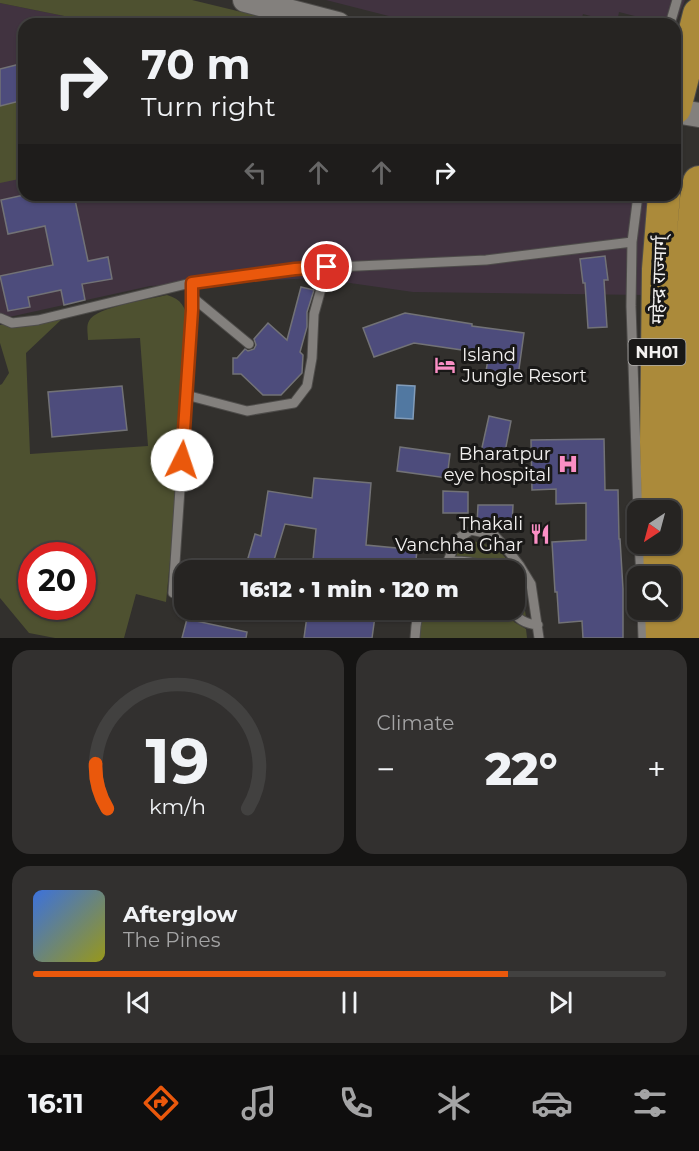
<!DOCTYPE html>
<html lang="en">
<head>
<meta charset="utf-8">
<style>
  :root { --surface:#262422; --page:#32302f; --text:#f1f3f6; --muted:#a4a4a5; --line:#424140; --accent:#ea580c }
  body { margin:0; font-family:Montserrat,"Noto Sans Devanagari",sans-serif; background:var(--page); color:var(--text); height:100vh; display:flex; flex-direction:column; font-size:22px; white-space:nowrap }
  * { box-sizing:border-box; margin:0 }
  p { font-size:20px; color:var(--muted) }
  .icon { flex:none; width:33px; height:33px; fill:none; stroke:currentColor; stroke-width:2; stroke-linecap:round; stroke-linejoin:round }
  .map { position:relative; height:638px; overflow:hidden }
  .drawer { display:flex; flex-direction:column; gap:12px; padding:12px; background:#151413; flex:1 }
  .drawer>* { flex:none }
  .guide { position:absolute; left:18px; top:18px; width:663px; height:183px; border-radius:18px; box-shadow:0 2px 4px #0004,0 0 0 2px var(--line); background:#262422; color:var(--text); overflow:hidden }
  .needle { width:39px; rotate:216deg }
  .buttons { position:absolute; left:627px; top:500px; display:grid; gap:12px }
  .buttons a { display:grid; place-items:center; width:54px; height:54px; border-radius:12px; background:var(--surface); box-shadow:0 2px 4px #0004,0 0 0 2px var(--line); font-size:30px }
  .speed { position:absolute; left:18px; top:542px; display:flex; gap:12px; font-size:30px; font-weight:700; text-align:center }
  .speed>* { display:grid; place-content:center; width:78px; height:78px; border-radius:50%; background:var(--surface); box-shadow:0 2px 4px #0004,0 0 0 2px var(--line); line-height:1 }
  .speed .limit { border:9px solid #d22; background:#fff; color:#111 }
  .pin { position:absolute; display:grid; place-items:center; width:51px; height:51px; color:#fff; margin:-26px; border:3px solid #fff; border-radius:50%; box-shadow:0 2px 6px #0007 }
  .me { position:absolute; width:66px; margin:-33px; rotate:4deg; stroke-linejoin:round; filter:drop-shadow(0 0 4px #0008) }
  .turn { display:flex; align-items:center; gap:21px; height:126px; padding:0 24px; font-size:27px }
  .turn .icon { width:78px; height:78px; stroke-width:2.5 }
  .turn b { display:block; font-size:42px; line-height:51px }
  .lanes { display:flex; align-items:center; height:57px; padding:0 24px; background:#0003; justify-content:center; gap:30px; direction:ltr }
  .lanes .off { opacity:.35 }
  .big { font-size:45px; font-weight:800; line-height:1.1 }
  .drawer .tile { flex:1; display:flex; flex-direction:column; justify-content:center; gap:9px; min-width:0; padding:0 21px; border-radius:18px; background:var(--page) }
  .drawer .dial { align-items:center; gap:0 }
  .dial svg { height:156px; overflow:visible; fill:none; stroke:var(--line); stroke-width:7; stroke-linecap:round; text-anchor:middle }
  .dial text { fill:var(--text); stroke:none }
  .song { display:flex; align-items:center; gap:18px }
  .cover { width:72px; height:72px; border-radius:9px; background:linear-gradient(135deg,hsl(220 70% 55%),hsl(60 70% 35%)) }
  .played { height:6px; border-radius:3px; background:linear-gradient(90deg,var(--accent) 75%,var(--line) 75%) }
  .keys { display:flex; justify-content:space-around; direction:ltr }
  .heat { display:flex; justify-content:space-between; align-items:center; font-size:33px; direction:ltr }
  .drawer .tiles { flex:1; display:grid; gap:12px; grid-template-columns:1fr 1fr }
  .tile:last-child { grid-column:span 2 }
  .trip { position:absolute; left:174px; top:560px; width:351px; height:60px; border-radius:18px; background:var(--surface); box-shadow:0 2px 4px #0004,0 0 0 2px var(--line); font-weight:800; line-height:60px; text-align:center }
  .menu { display:flex; height:96px; justify-content:space-around; align-items:center; background:#0f0e0e; color:var(--muted) }
  .menu .icon { width:42px; height:42px }
  .menu .on { color:var(--accent) }
  .menu b { font-size:27px; color:var(--text) }
  .map>svg:first-child { display:block }
  .education { fill:#413340 }
  .green { fill:#4e5130; fill-rule:evenodd }
  .water { fill:#5178a1; stroke:#829cb9; stroke-width:1.5 }
  .building { fill:#4d4c7c; stroke:#727276; stroke-width:1.5 }
  .lines { fill:none; stroke-linecap:round; stroke-linejoin:round }
  .service-casing { stroke:#4e4c4a; stroke-width:11 }
  .tertiary-casing { stroke:#4e4c4a; stroke-width:26 }
  .trunk-casing { stroke:#4e4c4a; stroke-width:34 }
  .service { stroke:#83807d; stroke-width:9 }
  .tertiary { stroke:#83807d; stroke-width:24 }
  .trunk { stroke:#ab8a3a; stroke-width:32 }
  .route-casing { stroke:#983908; stroke-width:15 }
  .route { stroke:#ea580c; stroke-width:10 }
  .labels { text-anchor:middle; stroke-width:6; stroke-linejoin:round; paint-order:stroke }
  .shield { fill:#191817; stroke:#b2b0af; stroke-width:1.5 }
  .shield-label { font-size:16px; font-weight:bold; fill:#f3f1f0 }
  .street-label { font-size:18px; fill:#f3f1f0; stroke:#191817 }
  .poi-label { font-size:18px; fill:#f3f1f0; stroke:#191817; text-anchor:end }
</style>
</head>
<body>
<div class="map">
<svg width="699" height="638" viewBox="0 0 699 638">
  <rect width="100%" height="100%" fill="#32302d"/>
  <path class="education" d="M326 0H685L675 25V24H666L619 12 617 23 583 14 581 21 562 17 560 24H420Z
    M0 3 104 24H24V195H652L646 295 413 292 315 278 150 286 0 319Z"/>
  <path class="green" d="M0 0H192L291 24H104L0 3Z
    M18 101 24 126V178L0 183V106Z
    M167 295C181 299 186 307 188 322L176 499 166 602 136 594 124 638H55L29 633 0 598V385L2 384 9 373 0 343V325H12L63 318 26 353 30 454 148 446 140 338 88 340C88 334 86 326 89 321 95 307 151 299 167 295ZM32 555H82V606H32Z
    M463 539C489 544 500 546 514 570H499C487 557 472 558 456 557Z
    M514 570C523 585 524 601 526 618 510 608 514 587 514 570Z
    M424 609H507L514 622 526 629 527 638H420V625Z"/>
  <path class="water" d="M397 385 415 386 413 419 395 418Z"/>
  <path class="building" d="M24 63V100L0 106V69Z
    M24 195H74L88 261 108 257 112 279 82 284 85 300 64 305 61 290 28 297 30 307 8 311 0 276 53 265 45 226 8 234 1 200Z
    M605 256 608 280H604L607 327 588 328 585 283H583L580 259Z
    M301 287 314 290 307 312V327L300 352 303 355 302 373 281 395H263L241 374H233V358H237L245 349 248 351 254 349 256 345 254 339 268 323 287 340Z
    M405 313 472 324V326L524 333 518 376 486 371 489 354 414 343 374 357 363 328Z
    M122 386 127 430 52 437 48 392Z
    M489 416 511 421 504 457 481 452Z
    M604 439 605 490H618L619 539H620L623 589V638H583L582 621 559 623 557 592H555L552 542 586 540V503L556 504V489L532 490 531 440Z
    M400 447 450 454 447 478 397 471Z
    M314 478 371 483 366 545 417 550 415 570H312L316 529 285 524 271 570H263L246 565 255 534 261 536 268 491 312 498Z
    M443 491 468 492V513H443Z
    M478 505H513L512 525 477 524Z
    M308 609H376L372 638H304Z
    M187 619 247 632 246 638H182Z"/>
  <g class="lines">
    <g class="service-casing">
      <path id="service" d="M670 24 677 0
        M638 195 632 242 631 306 638 510
        M192 297 249 344
        M0 318 12 323 38 320 199 281 295 269 486 260 632 242
        M186 395 247 411 294 403 307 386 312 358 314 314 327 267
        M639 543 641 576
        M448 561C464 561 477 561 491 570
        M442 570 448 561 457 539 471 530 494 535 506 548 520 566 531 584 539 638
        M173 593 192 310V283
        M512 609C517 620 526 624 538 625
        M642 609 643 638
        M415 638 416 626 419 609"/>
    </g>
    <g class="tertiary-casing">
      <path id="tertiary" d="M245 0 338 24
        M675 111 699 115"/>
    </g>
    <g class="trunk-casing">
      <path id="trunk" d="M675 108 699 14
        M658 510 656 442 658 269 664 195
        M659 543 660 576
        M661 609 662 638
        M690 638 686 451V348L689 280 696 199 699 182"/>
    </g>
    <use href="#service" class="service"/>
    <use href="#tertiary" class="tertiary"/>
    <use href="#trunk" class="trunk"/>
  </g>
  <g class="lines">
    <g class="route-casing">
      <path id="route" d="M182 460 192 310V283L295 269 327 267"/>
    </g>
    <use href="#route" class="route"/>
  </g>
  <defs>
    <g id="hotel-bare" transform="scale(1.62)"><path d="M-6-4.5h1.5V1H6V5H4.5V3h-9V5H-6ZM-4 0a1.8 1.8 0 1 1 3.6 0ZM.5 0V-2.5h3Q6-2.5 6 0Z" fill="#fb8fc5" stroke="#191817" stroke-width="2.5" paint-order="stroke"/></g>
    <g id="hospital-bare" transform="scale(1.62)"><path d="M-5-5h3v3.5h4V-5h3V5h-3V1.5h-4V5h-3Z" fill="#fb8fc5" stroke="#191817" stroke-width="2.5" paint-order="stroke"/></g>
    <g id="restaurant-bare" transform="scale(1.62)"><path d="M-5-6h1v4h1v-4h1v4h1v-4h1v5L-1.5 .5V6h-2V.5L-5-1ZM5-6V6H3V1.5H1.5Q1.5-4 5-6Z" fill="#fb8fc5" stroke="#191817" stroke-width="2.5" paint-order="stroke"/></g>
  </defs>
  <g fill-rule="evenodd">
    <use href="#hotel-bare" x="445" y="365"/>
    <use href="#hospital-bare" x="568" y="464"/>
    <use href="#restaurant-bare" x="540" y="534"/>
  </g>
  <g class="labels">
    <rect class="shield" x="628.5" y="339" width="57" height="26" rx="4.5"/>
    <g class="shield-label">
      <text x="657" y="358">NH01</text>
    </g>
    <g class="street-label">
      <text transform="translate(659 280) rotate(-88)" y="6">महेन्द्र राज्मार्ग्</text>
    </g>
    <g class="poi-label">
      <text x="462" y="361" text-anchor="start">Island<tspan x="462" dy="21">Jungle Resort</tspan></text>
      <text x="551" y="460">Bharatpur<tspan x="551" dy="21">eye hospital</tspan></text>
      <text x="523" y="530">Thakali<tspan x="523" dy="21">Vanchha Ghar</tspan></text>
    </g>
  </g>
</svg>
<div class="buttons">
<a><svg class="needle" viewBox="-14 -14 28 28"><path d="M0-13l5 13h-10z" fill="#e53935"/><path d="M0 13l5-13h-10z" fill="#a4a4a5"/></svg></a>
<a><svg class="icon" aria-label="search" viewBox="0 0 24 24"><circle cx="10" cy="10" r="6"/><path d="M15 15l6 6"/></svg></a>
</div>
<div class="speed"><div class="limit">20</div></div>
<div class="pin" style="left:327px;top:267px;background:#d93025"><svg class="icon" aria-label="arrive" viewBox="0 0 24 24"><path d="M6 21V4h12l-3 4 3 4H6"/></svg></div>
<svg class="me" style="left:182px;top:460px" viewBox="-20 -20 40 40"><circle r="19" fill="#fff"/><path d="M0-13L10 11 0 6-10 11z" fill="#ea580c"/></svg>
<div class="trip">16:12 · 1 min · 120 m</div>
<div class="guide">
<div class="turn"><svg class="icon" aria-label="right" viewBox="0 0 24 24"><path d="M7 20v-9h11M14 6l5 5-5 5"/></svg><div><b>70 m</b>Turn right</div></div>
<div class="lanes"><svg class="icon off" aria-label="left" viewBox="0 0 24 24"><path d="M17 20v-9H6M10 6l-5 5 5 5"/></svg><svg class="icon off" aria-label="ahead" viewBox="0 0 24 24"><path d="M12 20V5M6 11l6-6 6 6"/></svg><svg class="icon off" aria-label="ahead" viewBox="0 0 24 24"><path d="M12 20V5M6 11l6-6 6 6"/></svg><svg class="icon" aria-label="right" viewBox="0 0 24 24"><path d="M7 20v-9h11M14 6l5 5-5 5"/></svg></div>
</div>
</div>
<section class="drawer">
<div class="tiles">
<div class="tile dial"><svg viewBox="0 0 100 80">
<path d="M14 69A42 42 0 1 1 86 69"/>
<path d="M14 69A42 42 0 0 1 8 46" stroke="#ea580c"/>
<text x="50" y="56" font-size="32" font-weight="700">19</text>
<text x="50" y="72" font-size="11">km/h</text>
</svg></div>
<div class="tile"><p>Climate</p>
<div class="heat"><a>−</a><b class="big">22°</b><a>+</a></div>
</div>
<div class="tile">
<div class="song"><i class="cover"></i><div><b>Afterglow</b><p>The Pines</p></div></div>
<div class="played"></div>
<div class="keys"><svg class="icon" aria-label="previous" viewBox="0 0 24 24"><path d="M18 5L8 12l10 7zM5 5v14"/></svg><svg class="icon" aria-label="pause" viewBox="0 0 24 24"><path d="M8 5v14M16 5v14"/></svg><svg class="icon" aria-label="next" viewBox="0 0 24 24"><path d="M6 5l10 7-10 7zM19 5v14"/></svg></div>
</div>
</div>
</section>
<nav class="menu">
<b>16:11</b>
<svg class="icon on" aria-label="directions" viewBox="0 0 24 24"><path d="M12 3l9 9-9 9-9-9zM9 14v-3h6M13 9l2 2-2 2"/></svg>
<svg class="icon" aria-label="music" viewBox="0 0 24 24"><path d="M9 18V5l10-2v13"/><circle cx="6" cy="18" r="3"/><circle cx="16" cy="16" r="3"/></svg>
<svg class="icon" aria-label="phone" viewBox="0 0 24 24"><path d="M5 4h4l2 5-3 2q2 4 5 5l2-3 5 2v4C11 20 4 13 5 4z"/></svg>
<svg class="icon" aria-label="climate" viewBox="0 0 24 24"><path d="M12 3v18M4 7l16 10M4 17L20 7"/></svg>
<svg class="icon" aria-label="car" viewBox="0 0 24 24"><path d="M5 17H2v-5l4-1 3-4h7l3 4 3 1v5h-3M9 17h6M6 11h13"/><circle cx="7" cy="17" r="2"/><circle cx="17" cy="17" r="2"/></svg>
<svg class="icon" aria-label="filters" viewBox="0 0 24 24"><path d="M4 7h16M4 17h16"/><circle cx="9" cy="7" r="2"/><circle cx="15" cy="17" r="2"/></svg>
</nav>
</body>
</html>
